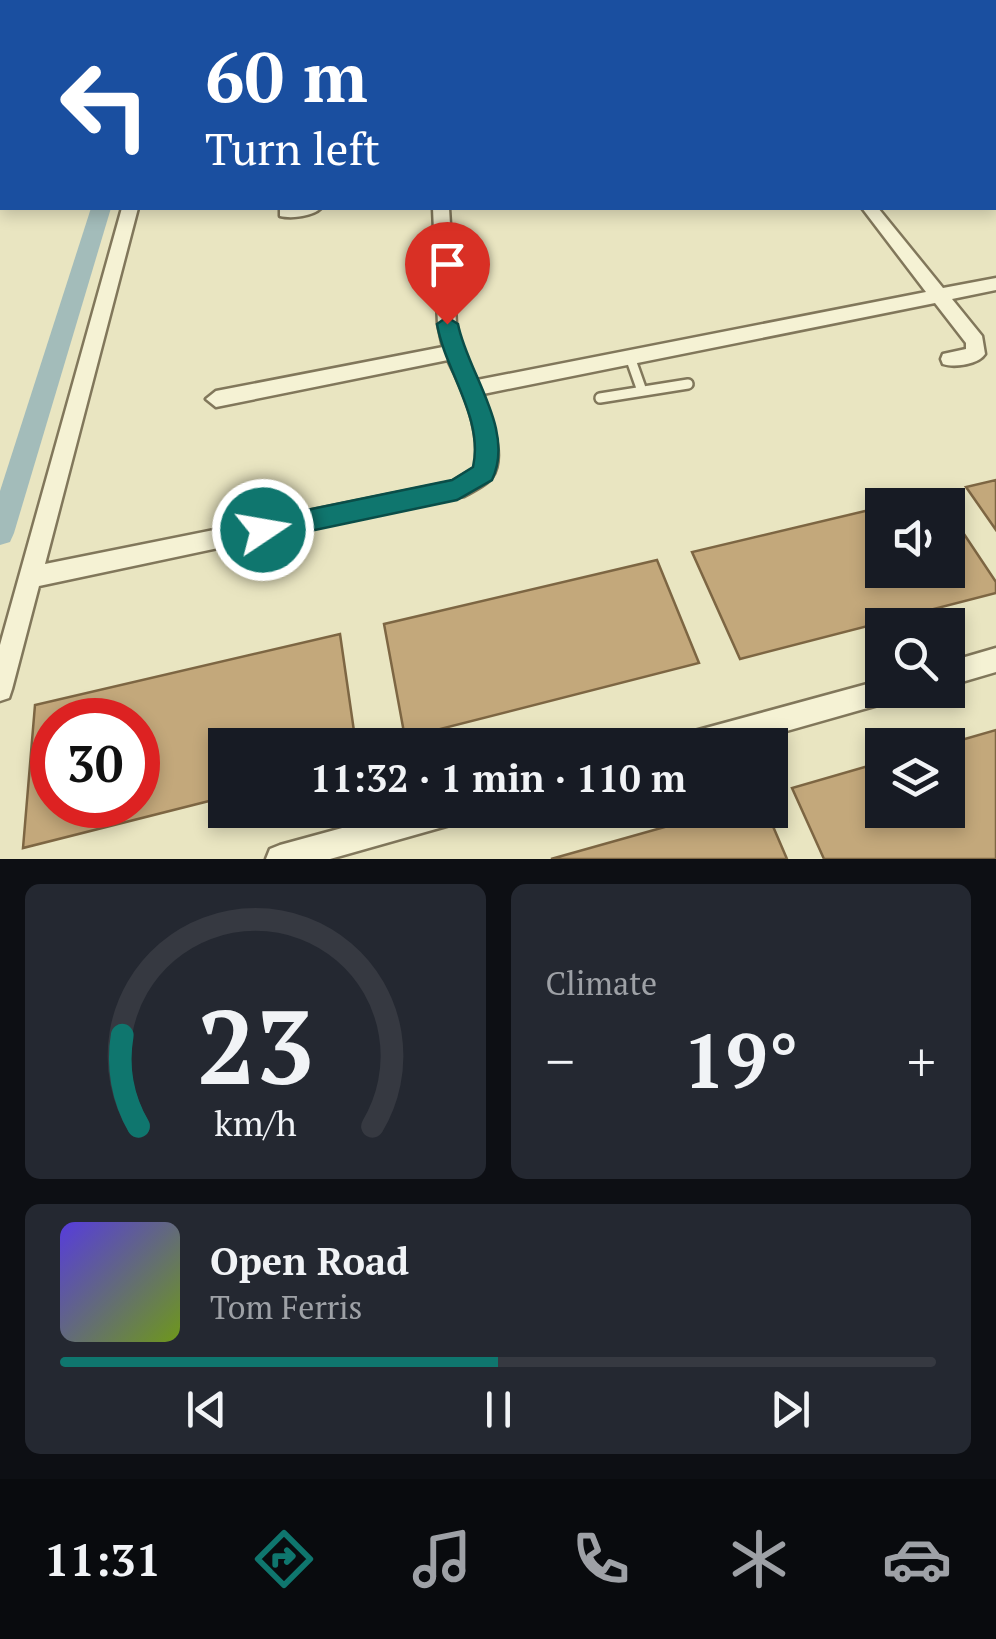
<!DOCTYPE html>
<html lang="en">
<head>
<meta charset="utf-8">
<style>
  :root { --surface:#171b24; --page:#242831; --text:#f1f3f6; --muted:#9ea1a6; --line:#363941; --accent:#0f766e }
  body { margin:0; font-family:"PT Serif",serif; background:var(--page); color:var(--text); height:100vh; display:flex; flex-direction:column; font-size:38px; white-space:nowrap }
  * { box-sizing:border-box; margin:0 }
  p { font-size:32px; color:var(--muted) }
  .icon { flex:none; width:55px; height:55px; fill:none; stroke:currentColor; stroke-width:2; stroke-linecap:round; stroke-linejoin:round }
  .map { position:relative; height:859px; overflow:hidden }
  .drawer { display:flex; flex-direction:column; gap:25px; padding:25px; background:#0d0f14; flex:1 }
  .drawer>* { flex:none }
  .hud { position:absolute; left:0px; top:0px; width:998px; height:210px; box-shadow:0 5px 15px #0003; background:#1a4fa0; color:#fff; overflow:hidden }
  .controls { position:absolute; left:865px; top:488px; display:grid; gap:20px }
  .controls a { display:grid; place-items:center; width:100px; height:100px; border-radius:0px; background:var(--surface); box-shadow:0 5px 15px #0003; font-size:50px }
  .speed { position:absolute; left:30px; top:698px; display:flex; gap:20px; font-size:50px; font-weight:700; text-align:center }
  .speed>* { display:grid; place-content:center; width:130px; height:130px; border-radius:50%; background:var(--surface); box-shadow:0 5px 15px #0003; line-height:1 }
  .speed .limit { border:15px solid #d22; background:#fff; color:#111 }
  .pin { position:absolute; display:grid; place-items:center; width:85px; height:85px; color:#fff; margin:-102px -42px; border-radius:50% 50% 50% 0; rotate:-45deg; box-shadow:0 0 10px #0007 }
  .pin .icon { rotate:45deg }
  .me { position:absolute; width:110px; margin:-55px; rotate:78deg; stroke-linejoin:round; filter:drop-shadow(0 0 8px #0008) }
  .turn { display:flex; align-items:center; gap:35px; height:210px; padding:0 40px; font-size:45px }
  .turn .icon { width:130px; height:130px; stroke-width:2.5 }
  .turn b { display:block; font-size:70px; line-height:85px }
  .big { font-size:75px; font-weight:700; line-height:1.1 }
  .drawer .card { flex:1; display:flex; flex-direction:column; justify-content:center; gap:15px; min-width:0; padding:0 35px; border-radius:15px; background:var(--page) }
  .drawer .dial { align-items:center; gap:0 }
  .dial svg { height:260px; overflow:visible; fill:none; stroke:var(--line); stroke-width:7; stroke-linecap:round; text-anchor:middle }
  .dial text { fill:var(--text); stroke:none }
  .song { display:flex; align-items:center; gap:30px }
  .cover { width:120px; height:120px; border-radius:15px; background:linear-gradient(135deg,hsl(250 70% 55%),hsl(80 70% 35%)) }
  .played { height:10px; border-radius:5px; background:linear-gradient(90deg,var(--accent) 50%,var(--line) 50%) }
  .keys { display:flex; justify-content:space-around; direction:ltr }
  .heat { display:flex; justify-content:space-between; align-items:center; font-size:55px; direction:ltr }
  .drawer .tiles { flex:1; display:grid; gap:25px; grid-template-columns:1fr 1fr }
  .card:last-child { grid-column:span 2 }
  .trip { position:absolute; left:208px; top:728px; width:580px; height:100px; border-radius:0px; background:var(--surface); box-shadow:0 5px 15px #0003; font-weight:700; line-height:100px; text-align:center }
  .tabs { display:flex; height:160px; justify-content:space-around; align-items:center; background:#090b0e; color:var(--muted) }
  .tabs .icon { width:70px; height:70px }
  .tabs .selected { color:var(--accent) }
  .tabs b { font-size:45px; color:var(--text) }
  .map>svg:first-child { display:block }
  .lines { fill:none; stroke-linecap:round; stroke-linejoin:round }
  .canal { fill:#a3bcba; fill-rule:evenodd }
  .building { fill:#c3a87b; stroke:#7d6643; stroke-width:2.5; fill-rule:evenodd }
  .service-far1-casing { stroke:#81775b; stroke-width:11 }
  .service-casing { stroke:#81775b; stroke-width:14 }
  .minor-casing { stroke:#81775b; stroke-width:5 }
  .service-far1 { stroke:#f5f2d4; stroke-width:8 }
  .service { stroke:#f5f2d4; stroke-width:9 }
  .minor { fill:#f5f2d4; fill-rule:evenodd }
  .route { fill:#0f766e; stroke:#0a4d48; stroke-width:2.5 }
</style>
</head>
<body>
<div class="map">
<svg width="996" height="859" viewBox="0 0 996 859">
  <rect width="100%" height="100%" fill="#e9e5c1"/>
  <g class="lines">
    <path class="canal" d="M91 208H111L14 533 10 542 0 545V491Z"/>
  </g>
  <path class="building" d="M996 480V530L966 487Z
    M937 495 944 505H893Z
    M882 507V570H948V510L996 582V593L740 659 692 552Z
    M657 560 699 663 405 738 384 624Z
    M340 634 356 745H225V797L23 848 35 705ZM52 720H138V805H52Z
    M996 730V859H824L792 788 882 762V810H948L944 745Z
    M725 810H766L787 859H551Z"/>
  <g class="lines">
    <g class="service-far1-casing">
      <path id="service-far1" d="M773 2 791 0"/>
    </g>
    <g class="service-casing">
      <path id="service" d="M630 357 642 391
        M600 398 688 384"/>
    </g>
    <g class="minor-casing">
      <path id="minor" d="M0 19H2V27H0Z
        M995 92H996V100H995Z
        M0 181H2V191H0Z
        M122 208H138L45 564 452 482 475 468C482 433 464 391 448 360L216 407 206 399 216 391 443 347 438 324 433 208H449L456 324 462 352 477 380 926 292 862 208H878L943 288 996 278V290L952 299 982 336 985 354C979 364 955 368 943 364L941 359 943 354 966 349V343L935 303 483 394C489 417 507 455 492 477 487 485 473 491 464 496L39 586 12 689 9 698 0 701V645Z
        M280 208H321C313 216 292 219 280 216Z
        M996 648V672L948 686V662Z
        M882 680V690H902L899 699 737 745H678L682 736 691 732Z
        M408 810H470L466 819 457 823 330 859H266L270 849 280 845Z"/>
    </g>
    <use href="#service-far1" class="service-far1"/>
    <use href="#service" class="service"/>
    <use href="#minor" class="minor"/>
  </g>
  <path class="route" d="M447 317 458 324C467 372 516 430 492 480L457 500 263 541 254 537 250 530 254 522 263 519 452 480 473 467C484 418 445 371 437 324Z"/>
</svg>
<div class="controls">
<a><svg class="icon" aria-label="sound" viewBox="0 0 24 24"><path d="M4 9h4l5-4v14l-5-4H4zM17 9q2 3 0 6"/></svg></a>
<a><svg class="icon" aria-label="search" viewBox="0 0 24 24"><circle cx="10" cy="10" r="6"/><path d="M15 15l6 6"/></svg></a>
<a><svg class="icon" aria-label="layers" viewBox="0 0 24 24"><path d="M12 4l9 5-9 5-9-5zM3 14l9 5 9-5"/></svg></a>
</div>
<div class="speed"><div class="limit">30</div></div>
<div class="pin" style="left:447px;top:324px;background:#d93025"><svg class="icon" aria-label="arrive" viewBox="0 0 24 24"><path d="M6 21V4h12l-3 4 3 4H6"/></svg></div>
<svg class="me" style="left:263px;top:530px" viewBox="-20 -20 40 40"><circle r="17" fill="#0f766e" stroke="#fff" stroke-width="3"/><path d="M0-11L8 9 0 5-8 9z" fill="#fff"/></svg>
<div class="trip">11:32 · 1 min · 110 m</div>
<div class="hud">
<div class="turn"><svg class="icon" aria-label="left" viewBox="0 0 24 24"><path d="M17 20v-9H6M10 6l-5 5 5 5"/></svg><div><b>60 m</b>Turn left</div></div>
</div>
</div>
<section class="drawer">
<div class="tiles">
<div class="card dial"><svg viewBox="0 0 100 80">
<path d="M14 69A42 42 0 1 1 86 69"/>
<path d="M14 69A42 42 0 0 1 9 41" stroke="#0f766e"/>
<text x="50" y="56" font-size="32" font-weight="700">23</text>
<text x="50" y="72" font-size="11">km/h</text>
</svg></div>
<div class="card"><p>Climate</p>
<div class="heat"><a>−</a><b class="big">19°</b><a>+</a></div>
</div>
<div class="card">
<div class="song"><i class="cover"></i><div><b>Open Road</b><p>Tom Ferris</p></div></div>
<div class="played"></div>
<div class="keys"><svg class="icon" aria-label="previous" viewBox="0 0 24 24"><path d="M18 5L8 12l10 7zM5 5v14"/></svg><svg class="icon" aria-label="pause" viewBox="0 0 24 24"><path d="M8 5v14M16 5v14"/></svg><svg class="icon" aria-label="next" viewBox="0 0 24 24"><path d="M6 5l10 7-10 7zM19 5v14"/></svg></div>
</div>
</div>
</section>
<nav class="tabs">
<b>11:31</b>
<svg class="icon selected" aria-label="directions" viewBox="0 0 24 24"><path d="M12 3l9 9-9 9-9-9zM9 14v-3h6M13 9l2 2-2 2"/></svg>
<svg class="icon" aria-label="music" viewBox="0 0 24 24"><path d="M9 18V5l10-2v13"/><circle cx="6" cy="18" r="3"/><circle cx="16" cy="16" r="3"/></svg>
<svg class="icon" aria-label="phone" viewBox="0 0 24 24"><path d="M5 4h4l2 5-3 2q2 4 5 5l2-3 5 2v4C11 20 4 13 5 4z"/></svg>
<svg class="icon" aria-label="climate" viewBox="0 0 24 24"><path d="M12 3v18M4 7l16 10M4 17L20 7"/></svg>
<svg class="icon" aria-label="car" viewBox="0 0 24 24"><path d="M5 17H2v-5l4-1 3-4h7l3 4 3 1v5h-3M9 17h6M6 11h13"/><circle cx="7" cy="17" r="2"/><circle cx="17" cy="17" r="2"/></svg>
</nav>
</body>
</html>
